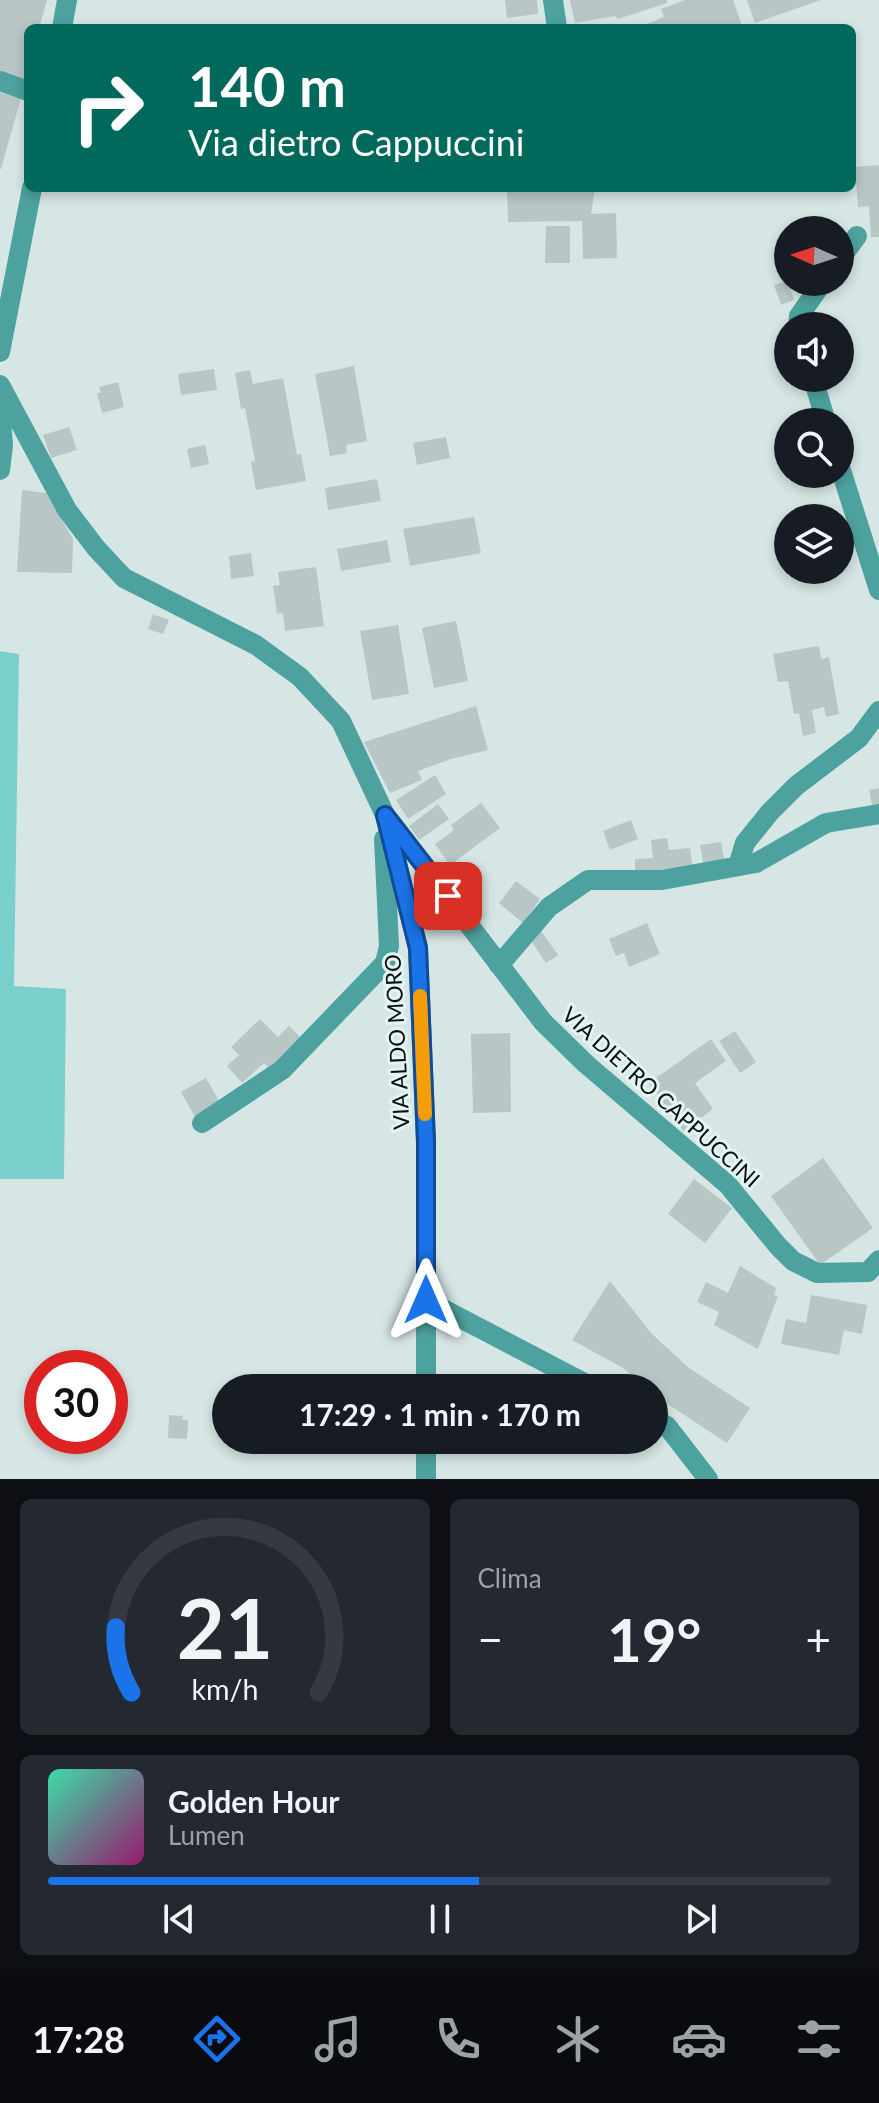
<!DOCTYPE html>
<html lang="it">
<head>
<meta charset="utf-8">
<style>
  :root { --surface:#171b24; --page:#242831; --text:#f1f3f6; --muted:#9ea1a6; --line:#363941; --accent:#1a73e8 }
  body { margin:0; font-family:Lato,sans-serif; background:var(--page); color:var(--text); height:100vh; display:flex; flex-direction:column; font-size:30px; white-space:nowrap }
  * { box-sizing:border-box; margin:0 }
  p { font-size:26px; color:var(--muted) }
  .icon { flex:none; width:44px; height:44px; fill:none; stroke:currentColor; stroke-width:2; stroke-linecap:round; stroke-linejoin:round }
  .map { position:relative; height:1479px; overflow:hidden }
  .details { display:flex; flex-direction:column; gap:20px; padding:20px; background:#0d0f14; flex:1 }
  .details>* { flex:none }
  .guide { position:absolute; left:24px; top:24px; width:832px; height:168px; border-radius:12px; box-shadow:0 4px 12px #0003; background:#00695c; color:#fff; overflow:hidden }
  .needle { width:52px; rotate:273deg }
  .buttons { position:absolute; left:774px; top:216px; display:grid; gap:16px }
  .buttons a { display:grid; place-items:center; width:80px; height:80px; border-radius:50%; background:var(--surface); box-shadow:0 4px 12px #0003; font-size:40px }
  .speed { position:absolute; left:24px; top:1350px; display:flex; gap:16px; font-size:40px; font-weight:700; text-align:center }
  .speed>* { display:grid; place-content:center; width:104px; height:104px; border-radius:50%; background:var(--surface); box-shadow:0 4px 12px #0003; line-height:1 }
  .speed .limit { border:12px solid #d22; background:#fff; color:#111 }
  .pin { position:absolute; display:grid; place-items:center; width:68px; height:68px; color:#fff; margin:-34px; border-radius:16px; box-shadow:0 4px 12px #0006 }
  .me { position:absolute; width:88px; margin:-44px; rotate:0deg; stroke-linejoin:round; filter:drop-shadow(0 0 6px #0008) }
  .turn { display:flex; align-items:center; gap:28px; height:168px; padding:0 32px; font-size:36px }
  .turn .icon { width:104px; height:104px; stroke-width:2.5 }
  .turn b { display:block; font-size:56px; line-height:68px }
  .big { font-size:60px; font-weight:700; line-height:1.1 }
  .details .card { flex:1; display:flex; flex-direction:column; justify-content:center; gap:12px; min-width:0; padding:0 28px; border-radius:12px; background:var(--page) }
  .details .dial { align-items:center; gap:0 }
  .dial svg { height:208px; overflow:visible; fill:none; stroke:var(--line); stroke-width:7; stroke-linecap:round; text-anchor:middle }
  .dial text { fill:var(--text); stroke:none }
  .song { display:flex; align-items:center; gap:24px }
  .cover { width:96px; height:96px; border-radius:12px; background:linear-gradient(135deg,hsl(160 70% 55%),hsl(320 70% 35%)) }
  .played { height:8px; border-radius:4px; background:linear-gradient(90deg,var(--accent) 55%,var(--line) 55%) }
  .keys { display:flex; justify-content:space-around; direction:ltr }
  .heat { display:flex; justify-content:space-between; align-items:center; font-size:44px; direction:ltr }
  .details .tiles { flex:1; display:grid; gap:20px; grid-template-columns:1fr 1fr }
  .card:last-child { grid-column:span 2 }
  .trip { position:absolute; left:212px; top:1374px; width:456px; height:80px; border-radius:40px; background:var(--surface); box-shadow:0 4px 12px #0003; font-weight:700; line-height:80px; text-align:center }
  .menu { display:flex; height:128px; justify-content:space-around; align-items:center; background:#090b0e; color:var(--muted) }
  .menu .icon { width:56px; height:56px }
  .menu .selected { color:var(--accent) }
  .menu b { font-size:36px; color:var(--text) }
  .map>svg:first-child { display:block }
  .green { fill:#7ad0cd }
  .building { fill:#b8c7c6 }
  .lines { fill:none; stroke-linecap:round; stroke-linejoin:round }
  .minor { stroke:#4da29f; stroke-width:20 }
  .route-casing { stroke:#114b97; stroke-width:20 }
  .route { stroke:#1a73e8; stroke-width:14 }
  .slow { stroke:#f59e0b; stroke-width:14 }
  .labels { text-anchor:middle; stroke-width:6; stroke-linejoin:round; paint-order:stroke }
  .street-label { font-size:22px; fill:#0a0f0f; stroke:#e3f4f3 }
</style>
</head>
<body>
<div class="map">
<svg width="879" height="1479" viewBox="0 0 879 1479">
  <rect width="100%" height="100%" fill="#d6e6e5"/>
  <path class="green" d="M0 651 19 654 14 986 66 989 64 1179H0Z"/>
  <path class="building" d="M0 0H47L39 28H28V64L23 82 0 76Z
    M505 0H537L538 14 507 18Z
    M570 0H667V3L618 19 615 16 575 23Z
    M685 0H733L743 28H646L644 25 664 17 661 9Z
    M747 0H821L755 23Z
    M0 92 21 98 1 169H0Z
    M879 165V237H871L869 206 858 207 855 167Z
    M507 188H595L591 214 616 213 617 258 583 259 582 221 508 222Z
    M546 226H570V263H545Z
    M788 281 794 300 781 305 774 285Z
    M354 366 367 441 346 445 347 453 330 456 315 374Z
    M214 369 217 390 181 395 178 374Z
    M250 370 253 384 283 378 297 455 301 454 306 481 256 490 251 462 255 461 245 408 241 409 235 373Z
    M118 382 124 407 102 413 97 393H101L99 387Z
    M69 427 77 450 51 458 43 435Z
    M446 437 450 458 417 465 413 443Z
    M205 445 209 464 191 468 187 449Z
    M377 479 381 501 328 510 325 488Z
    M22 490 46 493 73 539 72 573 17 572Z
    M474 517 481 553 410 566 403 529Z
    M387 540 391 562 341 571 337 549Z
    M251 553 254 576 231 579 229 556Z
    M316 567 324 626 285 631 283 613 277 614 273 586 280 585 278 572Z
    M153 614 169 620 163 634 148 629Z
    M456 621 468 681 434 688 422 628Z
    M398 625 409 694 372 700 360 631Z
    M819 646 821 659 829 657 839 714 826 717 824 707 812 710 816 733 803 736 799 713 794 714 788 681 778 682 773 654Z
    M476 706 488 750 451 759 418 771 422 780 390 793 364 742Z
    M435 775 446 794 408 819 396 800Z
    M879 788V809L873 810 869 790Z
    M481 803 500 828 450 865 435 844 454 830 451 825Z
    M438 804 449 819 419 840 409 826Z
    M631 820 638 839 610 850 603 831Z
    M667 838 669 850 690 848 693 871 635 874V859L653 858 651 840Z
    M721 842 725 864 704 867 700 845Z
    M516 881 540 899 523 923 499 903Z
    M647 923 660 954 629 967 624 953 616 956 609 939Z
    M541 931 558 955 546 963 530 939Z
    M260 1019 278 1037 289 1026 301 1038 270 1069 264 1063 242 1083 227 1066 239 1055 231 1047Z
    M735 1031 756 1062 740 1073 719 1041Z
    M510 1033 511 1112 473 1113 471 1034Z
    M711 1039 726 1061 695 1083 713 1109 683 1131 649 1083Z
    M206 1078 220 1103 195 1117 181 1092Z
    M823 1158 873 1228 820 1265 771 1196Z
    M694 1179 732 1208 705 1243 668 1214Z
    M740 1266 776 1288 774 1295 778 1296 758 1349 714 1325 719 1312 697 1302 706 1282 728 1293Z
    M610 1281 651 1333 689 1368 750 1408 727 1443 666 1403 654 1393V1388H647L623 1368 572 1340Z
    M811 1295 867 1305 862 1334 844 1330 839 1355 781 1344 786 1319 806 1323Z
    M169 1415 183 1416 182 1420H188L187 1439 168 1438Z"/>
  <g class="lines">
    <path class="minor" d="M553 0 557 28
      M62 28 67 0
      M0 81 28 91
      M840 259 857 236
      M798 326 799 316 823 282
      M0 352 32 188
      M813 378 826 422
      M0 385 67 510 96 548 124 578 256 645 300 677 341 721 385 815 418 948 426 1142V1388
      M0 409 3 445 0 470
      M840 467 879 590
      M390 821 543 1022 586 1064 728 1185 778 1246 793 1261 817 1273 868 1272 879 1260
      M738 866 745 843 770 812 796 786 859 738 879 711
      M499 965 549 907 588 880H662L756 863 826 823 879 814
      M202 1123 282 1070 385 963 389 946 384 839
      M426 1300 594 1388
      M654 1419 667 1426 708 1479
      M426 1479V1440"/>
  </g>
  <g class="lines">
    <g class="route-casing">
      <path id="route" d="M426 1300V1142L418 948 385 815 448 896"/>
    </g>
    <use href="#route" class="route"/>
    <path class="slow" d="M420 996 425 1114"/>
  </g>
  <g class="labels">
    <g class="street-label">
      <text transform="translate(397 1042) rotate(-93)" y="8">VIA ALDO MORO</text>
      <text transform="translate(661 1097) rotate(42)" y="8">VIA DIETRO CAPPUCCINI</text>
    </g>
  </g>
</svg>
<div class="buttons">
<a><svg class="needle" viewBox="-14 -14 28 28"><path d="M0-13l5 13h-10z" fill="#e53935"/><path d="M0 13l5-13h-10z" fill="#9ea1a6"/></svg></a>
<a><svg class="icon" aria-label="sound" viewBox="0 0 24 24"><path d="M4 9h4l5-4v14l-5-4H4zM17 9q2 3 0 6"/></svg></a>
<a><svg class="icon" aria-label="search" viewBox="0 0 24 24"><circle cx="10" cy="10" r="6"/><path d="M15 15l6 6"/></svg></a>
<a><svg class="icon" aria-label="layers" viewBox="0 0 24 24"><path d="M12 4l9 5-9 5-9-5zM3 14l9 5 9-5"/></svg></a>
</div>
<div class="speed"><div class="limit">30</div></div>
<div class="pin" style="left:448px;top:896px;background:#d93025"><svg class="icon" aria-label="arrive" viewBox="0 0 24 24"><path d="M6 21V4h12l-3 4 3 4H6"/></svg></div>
<svg class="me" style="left:426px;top:1300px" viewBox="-20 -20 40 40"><path d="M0-17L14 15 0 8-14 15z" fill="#1a73e8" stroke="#fff" stroke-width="4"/></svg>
<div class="trip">17:29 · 1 min · 170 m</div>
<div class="guide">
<div class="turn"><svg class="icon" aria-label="right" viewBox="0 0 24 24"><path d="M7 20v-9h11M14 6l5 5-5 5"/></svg><div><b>140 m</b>Via dietro Cappuccini</div></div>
</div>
</div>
<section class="details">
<div class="tiles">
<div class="card dial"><svg viewBox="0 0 100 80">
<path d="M14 69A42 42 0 1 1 86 69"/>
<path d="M14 69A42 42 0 0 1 8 44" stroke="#1a73e8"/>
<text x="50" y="56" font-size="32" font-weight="700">21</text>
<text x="50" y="72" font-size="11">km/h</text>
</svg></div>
<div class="card"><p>Clima</p>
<div class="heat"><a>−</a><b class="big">19°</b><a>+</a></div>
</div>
<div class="card">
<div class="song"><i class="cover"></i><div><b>Golden Hour</b><p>Lumen</p></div></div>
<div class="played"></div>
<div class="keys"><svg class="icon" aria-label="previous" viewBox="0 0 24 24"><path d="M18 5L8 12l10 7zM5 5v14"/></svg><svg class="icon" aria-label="pause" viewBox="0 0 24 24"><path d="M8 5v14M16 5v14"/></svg><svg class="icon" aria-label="next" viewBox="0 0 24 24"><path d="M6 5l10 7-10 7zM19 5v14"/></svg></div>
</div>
</div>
</section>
<nav class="menu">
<b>17:28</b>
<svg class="icon selected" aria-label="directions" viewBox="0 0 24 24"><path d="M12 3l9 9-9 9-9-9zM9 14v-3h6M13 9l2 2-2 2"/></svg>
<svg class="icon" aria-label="music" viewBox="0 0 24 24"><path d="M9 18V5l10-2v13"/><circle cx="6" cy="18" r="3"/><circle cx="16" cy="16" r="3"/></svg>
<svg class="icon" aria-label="phone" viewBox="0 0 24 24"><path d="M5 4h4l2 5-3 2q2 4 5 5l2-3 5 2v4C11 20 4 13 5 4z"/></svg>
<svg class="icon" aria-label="climate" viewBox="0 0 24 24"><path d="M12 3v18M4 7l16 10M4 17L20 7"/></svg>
<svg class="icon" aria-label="car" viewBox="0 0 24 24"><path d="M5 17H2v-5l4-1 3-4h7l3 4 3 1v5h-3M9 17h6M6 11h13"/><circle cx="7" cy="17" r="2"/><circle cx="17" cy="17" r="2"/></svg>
<svg class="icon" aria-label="filters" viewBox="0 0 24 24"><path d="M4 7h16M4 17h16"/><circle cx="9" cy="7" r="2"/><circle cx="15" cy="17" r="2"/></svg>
</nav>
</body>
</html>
